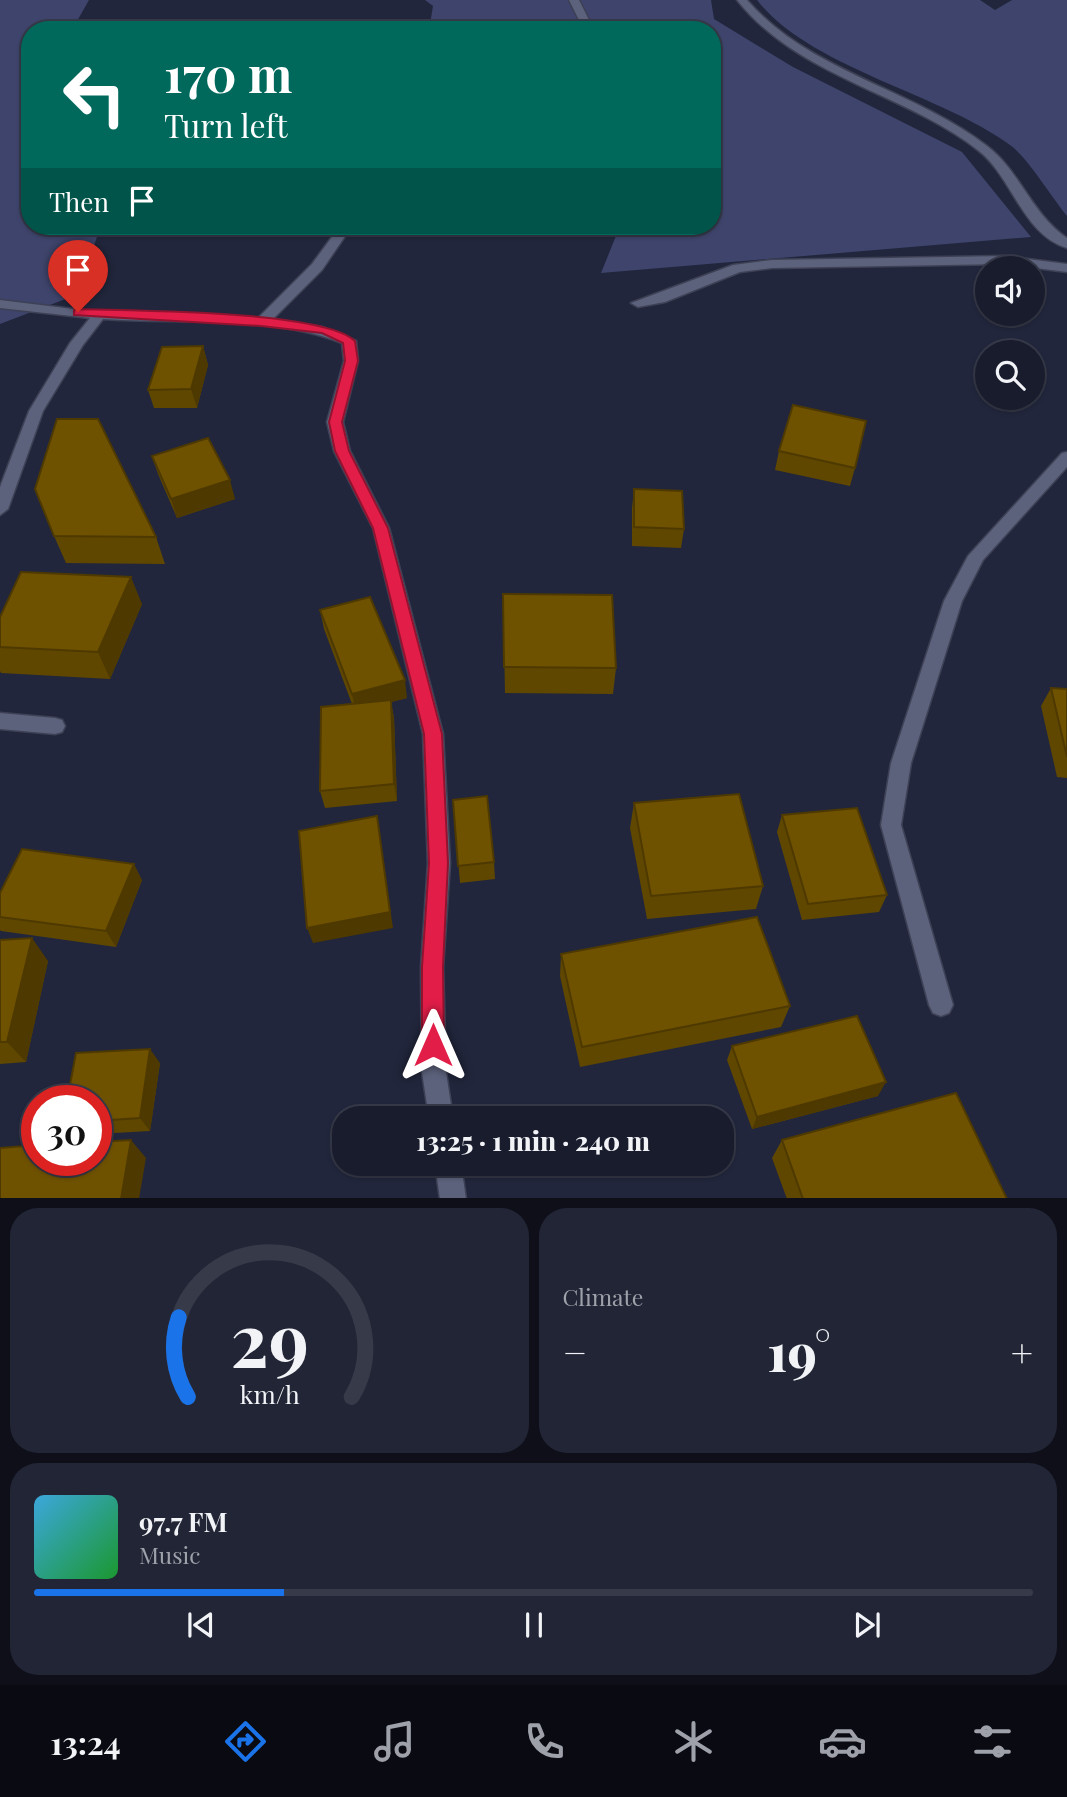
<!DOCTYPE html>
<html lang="en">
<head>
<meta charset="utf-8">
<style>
  :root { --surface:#191c2d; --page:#222535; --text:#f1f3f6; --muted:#9fa1aa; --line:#373a49; --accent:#1a73e8 }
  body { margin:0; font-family:"Playfair Display",serif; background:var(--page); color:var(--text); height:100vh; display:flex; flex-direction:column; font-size:26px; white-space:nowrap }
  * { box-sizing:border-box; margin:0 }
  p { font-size:23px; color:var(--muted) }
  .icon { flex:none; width:38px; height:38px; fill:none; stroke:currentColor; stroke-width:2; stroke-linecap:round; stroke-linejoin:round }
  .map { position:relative; height:1198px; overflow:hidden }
  .panel { display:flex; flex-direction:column; gap:10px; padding:10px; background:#0e0f19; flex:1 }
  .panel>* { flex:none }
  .hud { position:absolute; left:21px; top:21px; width:700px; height:214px; border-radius:28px; box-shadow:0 2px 5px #0004,0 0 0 2px var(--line); background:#00695c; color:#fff; overflow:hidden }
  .controls { position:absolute; left:975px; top:256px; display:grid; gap:14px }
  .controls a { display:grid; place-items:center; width:70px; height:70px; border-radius:50%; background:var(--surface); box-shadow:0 2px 5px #0004,0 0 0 2px var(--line); font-size:35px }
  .speed { position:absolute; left:21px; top:1085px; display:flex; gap:14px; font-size:35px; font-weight:700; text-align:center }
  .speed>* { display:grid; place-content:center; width:91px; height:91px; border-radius:50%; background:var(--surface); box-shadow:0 2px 5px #0004,0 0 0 2px var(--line); line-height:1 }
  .speed .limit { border:10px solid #d22; background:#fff; color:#111 }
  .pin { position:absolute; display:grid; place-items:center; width:60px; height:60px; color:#fff; margin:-72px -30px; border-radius:50% 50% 50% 0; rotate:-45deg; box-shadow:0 0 7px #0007 }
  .pin .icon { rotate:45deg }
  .me { position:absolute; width:77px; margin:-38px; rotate:0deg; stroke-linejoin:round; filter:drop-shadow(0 0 5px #0008) }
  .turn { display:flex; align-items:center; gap:24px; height:147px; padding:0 28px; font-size:32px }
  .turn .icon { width:91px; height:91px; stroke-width:2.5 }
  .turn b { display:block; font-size:49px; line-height:60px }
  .then { display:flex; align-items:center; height:66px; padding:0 28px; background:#0003; gap:14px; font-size:26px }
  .big { font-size:52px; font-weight:800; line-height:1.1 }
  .panel .card { flex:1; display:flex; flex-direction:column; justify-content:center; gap:10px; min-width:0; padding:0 24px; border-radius:28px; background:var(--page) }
  .panel .dial { align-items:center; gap:0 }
  .dial svg { height:182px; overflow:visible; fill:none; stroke:var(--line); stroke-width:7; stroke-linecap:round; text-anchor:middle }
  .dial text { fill:var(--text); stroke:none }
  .song { display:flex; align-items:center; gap:21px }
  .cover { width:84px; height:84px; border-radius:10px; background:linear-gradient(135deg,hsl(200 70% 55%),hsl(130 70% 35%)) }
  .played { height:7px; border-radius:4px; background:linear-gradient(90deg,var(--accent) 25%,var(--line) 25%) }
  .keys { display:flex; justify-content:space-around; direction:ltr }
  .heat { display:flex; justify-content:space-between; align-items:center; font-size:38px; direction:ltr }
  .panel .tiles { flex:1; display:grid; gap:10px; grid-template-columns:1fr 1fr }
  .card:last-child { grid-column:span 2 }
  .trip { position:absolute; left:332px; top:1106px; width:402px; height:70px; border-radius:28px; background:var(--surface); box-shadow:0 2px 5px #0004,0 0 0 2px var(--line); font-weight:800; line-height:70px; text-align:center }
  .tabs { display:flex; height:112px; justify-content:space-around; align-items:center; background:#0a0b12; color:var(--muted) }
  .tabs .icon { width:49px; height:49px }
  .tabs .selected { color:var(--accent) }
  .tabs b { font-size:32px; color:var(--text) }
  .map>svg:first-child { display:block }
  .green { fill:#3e446b }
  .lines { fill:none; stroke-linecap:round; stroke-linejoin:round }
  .minor-casing { stroke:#3e4155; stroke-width:3 }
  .minor { fill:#5c627c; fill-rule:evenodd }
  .wall { fill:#5f4700 }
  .shaded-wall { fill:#4e3900 }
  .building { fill:#6f5200; stroke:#4e3900; stroke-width:2 }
  .route { fill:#e11d48; stroke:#92132f; stroke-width:2 }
</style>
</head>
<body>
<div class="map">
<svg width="1067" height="1199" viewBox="0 0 1067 1199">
  <rect width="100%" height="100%" fill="#21263c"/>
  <path class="green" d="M0 0H89L72 30H30V226H101L76 295 0 324Z
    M425 0H711L714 19 793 67 962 152 1031 237 601 273 620 226H712V30H429L433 6Z
    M757 0H980L995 10 1012 0H1067V216C1052 198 1027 157 1010 145 939 93 810 68 757 0Z"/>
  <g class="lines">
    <g class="minor-casing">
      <path id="minor" d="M569 0H579L594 30H584Z
        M737 0H747C811 73 912 88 987 146 1020 171 1031 213 1067 238V248C1023 235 1012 177 979 151 904 92 799 78 737 0Z
        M340 226H352L322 270 273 319 322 327 356 341 358 361 343 422 350 451 389 528 443 734 450 863 443 967 446 1072 453 1118H429L422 1072 421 967 428 863 423 734 373 528 334 451 327 422 344 361 342 343C273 315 178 324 103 319L83 345 43 411 8 509 0 515V487L29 411 70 343 90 318 0 308V300L81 310 258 318 312 264Z
        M1004 256 1067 264V272L1004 264 772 268 740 272 665 302 638 307 631 303 733 265 772 260Z
        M1067 452V467L983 560 962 601 911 763 901 825 953 1005 949 1013 941 1016 933 1013 929 1005 881 825 891 763 944 601 968 556 1062 453Z
        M0 713 55 718 62 720 65 726 62 732 55 734 0 729Z
        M435 1164H461L466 1199H440Z"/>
    </g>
    <use href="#minor" class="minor"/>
  </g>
  <path class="wall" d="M203 346 208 365 197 408H154L148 390Z
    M779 451 855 468 850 486 775 470Z
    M152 456 235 499 177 518 158 474Z
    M634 489 684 529 681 548 632 546V508Z
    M54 536 156 537 165 564 66 563Z
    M503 594 616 668 613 694 505 693Z
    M142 604 110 679 1 673 0 671V617Z
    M320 610 407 698 391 702 394 718 397 801 325 808 320 791 352 704 324 629Z
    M1051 688 1067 689V778L1057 777 1041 706Z
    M453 800 494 862 495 879 460 883Z
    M634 803 763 886 756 909 647 919 630 828Z
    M782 815 887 895 879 912 802 920 777 832Z
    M142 880 116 947 1 931 0 930V893Z
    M0 940 48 961 26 1062 0 1064Z
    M561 954 790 1006 781 1027 580 1067 560 976Z
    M732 1046 878 1096 752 1129 727 1060Z
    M160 1063 150 1131 96 1134V1101Z
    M782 1140 1007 1199H787L772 1158Z"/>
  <path class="shaded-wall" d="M203 346 208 365 197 408 191 389Z
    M230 480 235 499 177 518 171 499Z
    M131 577 142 604 110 679 98 652Z
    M405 680 407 698 391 702 394 718 397 801 394 784 356 712 352 694Z
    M377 816 393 928 313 943 307 928Z
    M134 864 142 880 116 947 106 931Z
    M32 938 48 961 26 1062 7 1042Z
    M150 1049 160 1063 150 1131 140 1118Z
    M886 1082 878 1096 752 1129 757 1117Z
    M131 1140 146 1158 139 1199H121Z"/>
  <path class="building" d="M203 346 191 389 148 390 162 347Z
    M793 405 866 421 855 468 779 451Z
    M57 419H98L156 537 54 536 35 489Z
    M208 438 230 480 171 499 152 456Z
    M634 489 682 491 684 529 634 527Z
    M21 572 131 577 98 652 0 647V617Z
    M503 594 612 595 616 668 504 667Z
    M370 597 405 680 352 694 320 610Z
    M1051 688 1067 689V757Z
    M391 700 394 784 320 791 321 707Z
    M739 794 763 886 651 896 634 803Z
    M487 796 494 862 458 866 453 800Z
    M857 808 887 895 808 904 782 815Z
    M377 816 390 912 307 928 299 831Z
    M22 849 134 864 106 931 0 917V893Z
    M757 917 790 1006 582 1047 561 954Z
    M32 938 7 1042H0V940Z
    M857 1016 886 1082 757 1117 732 1046Z
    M150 1049 140 1118 96 1121V1101H67L76 1053Z
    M956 1093 1007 1199H803L782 1140Z
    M131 1140 121 1199H0V1148L37 1145V1160H96V1142Z"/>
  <path class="route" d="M78 309C131 311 322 310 355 341L358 361 342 422 349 451 388 528 442 734 448 863 443 967 444 1045 441 1053 433 1056 426 1053 422 1045V967L429 863 424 734 373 528 335 451 329 422 345 361 343 343 322 333 261 326 74 315V310Z"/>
</svg>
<div class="controls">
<a><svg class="icon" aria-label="sound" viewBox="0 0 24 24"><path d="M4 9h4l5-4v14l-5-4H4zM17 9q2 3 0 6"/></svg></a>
<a><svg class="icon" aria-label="search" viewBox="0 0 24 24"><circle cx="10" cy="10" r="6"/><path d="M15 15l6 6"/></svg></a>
</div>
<div class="speed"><div class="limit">30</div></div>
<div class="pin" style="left:78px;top:312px;background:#d93025"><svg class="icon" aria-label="arrive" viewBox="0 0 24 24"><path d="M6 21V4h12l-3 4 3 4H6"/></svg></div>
<svg class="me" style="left:433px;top:1045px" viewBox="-20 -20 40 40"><path d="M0-17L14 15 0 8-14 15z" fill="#e11d48" stroke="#fff" stroke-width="4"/></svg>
<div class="trip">13:25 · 1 min · 240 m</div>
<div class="hud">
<div class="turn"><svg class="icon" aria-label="left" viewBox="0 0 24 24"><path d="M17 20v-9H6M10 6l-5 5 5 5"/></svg><div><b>170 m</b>Turn left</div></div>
<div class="then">Then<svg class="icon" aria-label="arrive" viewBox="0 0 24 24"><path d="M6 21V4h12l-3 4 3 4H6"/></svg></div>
</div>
</div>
<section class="panel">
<div class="tiles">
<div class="card dial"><svg viewBox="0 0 100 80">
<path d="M14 69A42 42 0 1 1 86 69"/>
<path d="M14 69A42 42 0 0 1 10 34" stroke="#1a73e8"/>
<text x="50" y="56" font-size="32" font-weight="700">29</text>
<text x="50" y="72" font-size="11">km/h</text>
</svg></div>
<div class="card"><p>Climate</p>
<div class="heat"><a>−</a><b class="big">19°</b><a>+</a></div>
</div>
<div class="card">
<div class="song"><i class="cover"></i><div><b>97.7 FM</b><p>Music</p></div></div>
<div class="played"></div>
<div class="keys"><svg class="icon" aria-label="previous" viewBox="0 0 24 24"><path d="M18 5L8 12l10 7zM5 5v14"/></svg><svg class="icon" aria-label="pause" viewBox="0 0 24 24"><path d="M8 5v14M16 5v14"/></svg><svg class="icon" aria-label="next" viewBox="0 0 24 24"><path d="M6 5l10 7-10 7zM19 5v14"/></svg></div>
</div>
</div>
</section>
<nav class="tabs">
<b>13:24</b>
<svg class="icon selected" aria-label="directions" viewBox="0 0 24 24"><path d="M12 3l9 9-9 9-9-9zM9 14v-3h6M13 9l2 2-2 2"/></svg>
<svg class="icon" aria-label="music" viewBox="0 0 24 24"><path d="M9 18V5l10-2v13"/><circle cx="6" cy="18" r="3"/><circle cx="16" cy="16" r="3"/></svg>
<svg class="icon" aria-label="phone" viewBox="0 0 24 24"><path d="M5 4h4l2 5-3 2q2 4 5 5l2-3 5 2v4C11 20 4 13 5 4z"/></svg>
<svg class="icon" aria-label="climate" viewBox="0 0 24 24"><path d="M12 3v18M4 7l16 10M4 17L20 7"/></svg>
<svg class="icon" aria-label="car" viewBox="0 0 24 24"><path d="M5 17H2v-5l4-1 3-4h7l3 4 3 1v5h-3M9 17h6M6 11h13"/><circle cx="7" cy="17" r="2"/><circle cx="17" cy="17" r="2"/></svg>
<svg class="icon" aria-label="filters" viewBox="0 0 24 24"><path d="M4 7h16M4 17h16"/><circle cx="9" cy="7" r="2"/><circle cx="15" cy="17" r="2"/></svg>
</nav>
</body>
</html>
